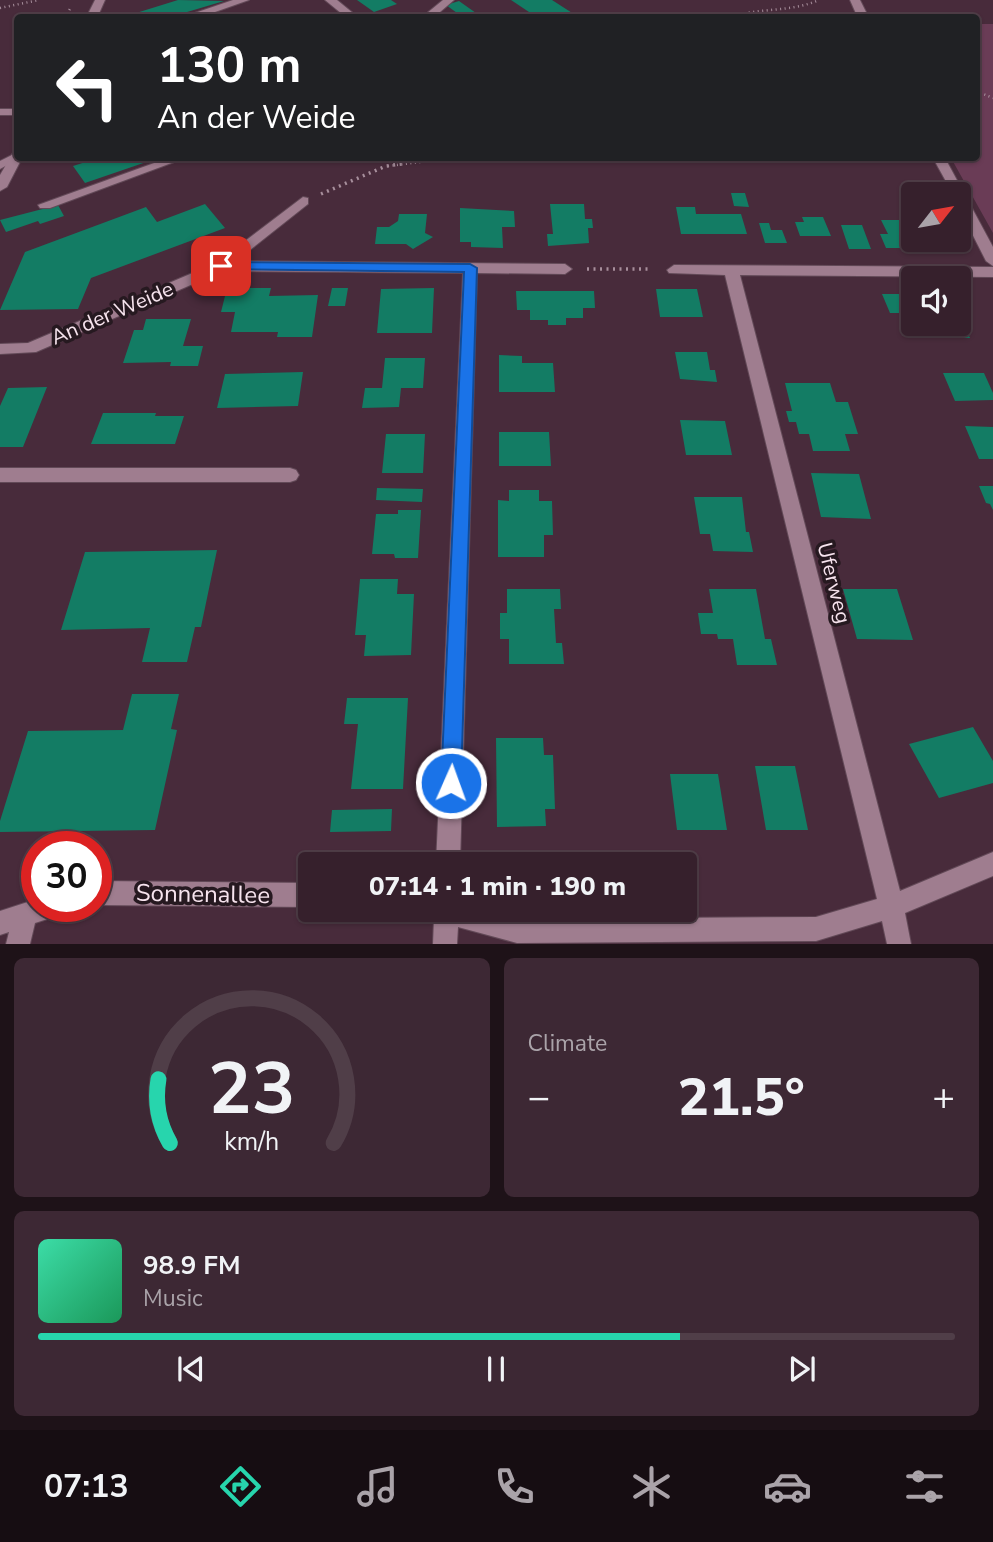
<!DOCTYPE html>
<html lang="en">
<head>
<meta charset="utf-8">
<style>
  :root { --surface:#36202c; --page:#3d2834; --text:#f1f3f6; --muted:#aaa3a9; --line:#503e48; --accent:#27d5ad }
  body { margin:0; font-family:"Nunito Sans",sans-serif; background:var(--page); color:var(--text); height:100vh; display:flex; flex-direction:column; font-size:26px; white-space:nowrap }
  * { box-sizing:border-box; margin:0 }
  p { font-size:23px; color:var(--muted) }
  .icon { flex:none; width:38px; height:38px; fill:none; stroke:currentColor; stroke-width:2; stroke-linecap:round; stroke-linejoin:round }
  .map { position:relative; height:944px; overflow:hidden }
  .drawer { display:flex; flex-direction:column; gap:14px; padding:14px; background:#1e1218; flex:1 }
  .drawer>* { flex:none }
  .banner { position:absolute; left:14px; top:14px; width:966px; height:147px; border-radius:7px; box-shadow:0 2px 5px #0004,0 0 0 2px var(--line); background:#202124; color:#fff; overflow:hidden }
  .needle { width:46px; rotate:59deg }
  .fabs { position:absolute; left:901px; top:182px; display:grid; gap:14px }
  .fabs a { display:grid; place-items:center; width:70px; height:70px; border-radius:7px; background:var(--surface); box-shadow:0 2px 5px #0004,0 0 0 2px var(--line); font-size:35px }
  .speed { position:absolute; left:21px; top:831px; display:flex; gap:14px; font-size:35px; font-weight:700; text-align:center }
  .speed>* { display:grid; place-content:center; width:91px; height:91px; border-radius:50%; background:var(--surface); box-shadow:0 2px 5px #0004,0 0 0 2px var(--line); line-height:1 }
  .speed .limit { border:10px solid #d22; background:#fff; color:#111 }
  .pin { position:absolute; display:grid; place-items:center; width:60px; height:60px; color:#fff; margin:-30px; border-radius:14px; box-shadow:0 4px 10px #0006 }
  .me { position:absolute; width:77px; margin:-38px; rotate:2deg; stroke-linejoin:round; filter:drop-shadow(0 0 5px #0008) }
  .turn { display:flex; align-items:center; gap:24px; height:147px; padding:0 28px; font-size:32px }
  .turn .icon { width:91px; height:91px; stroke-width:2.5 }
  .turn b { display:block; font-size:49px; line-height:60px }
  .big { font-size:52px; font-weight:800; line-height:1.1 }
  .drawer .widget { flex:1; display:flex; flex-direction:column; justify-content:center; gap:10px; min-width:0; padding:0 24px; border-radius:10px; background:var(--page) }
  .drawer .dial { align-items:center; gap:0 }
  .dial svg { height:182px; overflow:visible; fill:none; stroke:var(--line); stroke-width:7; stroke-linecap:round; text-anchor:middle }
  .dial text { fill:var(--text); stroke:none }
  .song { display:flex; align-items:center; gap:21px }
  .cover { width:84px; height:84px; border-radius:10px; background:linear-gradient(135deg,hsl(160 70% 55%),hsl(150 70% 35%)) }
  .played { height:7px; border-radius:4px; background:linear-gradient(90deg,var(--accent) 70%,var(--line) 70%) }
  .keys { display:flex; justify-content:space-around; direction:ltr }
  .heat { display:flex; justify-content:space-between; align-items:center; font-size:38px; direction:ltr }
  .drawer .tiles { flex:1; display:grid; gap:14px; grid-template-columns:1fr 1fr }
  .widget:last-child { grid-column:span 2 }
  .trip { position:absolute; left:298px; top:852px; width:399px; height:70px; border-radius:7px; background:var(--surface); box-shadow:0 2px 5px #0004,0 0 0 2px var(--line); font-weight:800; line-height:70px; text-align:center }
  .tab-bar { display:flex; height:112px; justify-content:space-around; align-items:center; background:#160d12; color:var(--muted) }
  .tab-bar .icon { width:49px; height:49px }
  .tab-bar .selected { color:var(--accent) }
  .tab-bar b { font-size:32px; color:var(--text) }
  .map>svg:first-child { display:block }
  .green { fill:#6a3c56 }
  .building { fill:#137c64 }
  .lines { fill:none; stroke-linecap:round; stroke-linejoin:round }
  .lane-casing { stroke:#624957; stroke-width:2 }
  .street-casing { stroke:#624957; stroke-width:2 }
  .path-far1 { stroke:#a78f9c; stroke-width:2.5; stroke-dasharray:1 3.5; stroke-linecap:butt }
  .path { stroke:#a78f9c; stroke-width:3.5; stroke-dasharray:2 4.5; stroke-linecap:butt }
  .lane { fill:#9f7d8f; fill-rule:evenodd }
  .street { fill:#9f7d8f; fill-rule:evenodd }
  .route { fill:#1a73e8; stroke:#114b97; stroke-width:2 }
  .labels { text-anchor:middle; stroke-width:7; stroke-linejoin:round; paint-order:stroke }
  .street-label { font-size:21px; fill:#f7e4ee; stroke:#261920 }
  .near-street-label { font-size:24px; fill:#f7e4ee; stroke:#261920 }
</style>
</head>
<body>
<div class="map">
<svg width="993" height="944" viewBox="0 0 993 944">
  <rect width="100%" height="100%" fill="#482b3b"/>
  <path class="green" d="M977 24H993V233L951 158H976Z"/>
  <path class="building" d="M178 0 224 1 167 18H120Z
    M357 0H391L397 4 374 12Z
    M511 0H552L580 18H538Z
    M459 1 483 18H464L446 5Z
    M98 158H158L85 183 73 166Z
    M540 158H584V163L540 162Z
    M731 193H745L749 207 734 206Z
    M205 204 225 228 91 278 78 309 0 310 25 252 146 207 157 222Z
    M550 204H584L585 219H592L593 228H588L589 243 548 246 547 234H553Z
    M58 205 64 216 40 224 38 221 6 232 0 220Z
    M676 207H695L696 214H741L747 234H681Z
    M460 208 514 211 515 227H502L503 248 471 247V242H460Z
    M399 214H427L425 233 433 237 413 249 406 244H375L377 227H389L398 221Z
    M802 217H823L831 236H800L795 222H804Z
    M881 220H912L914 240H921L925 248H886L880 234H888Z
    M759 223H769L771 230H782L787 243H765Z
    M841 225H862L871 249H849Z
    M227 288H271L269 296 318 295 312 337H277L278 332H231L235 312H221Z
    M332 288H348L345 306H328Z
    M434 288 432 333H377L381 289Z
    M656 289H697L703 317H660Z
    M516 291H594L595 308H583V318H566V325H548V320H530V310H517Z
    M882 294H914V318H906L905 313H890Z
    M959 315 970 338H955L948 324H959Z
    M146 319H191L183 346H203L198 366H170L171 362 123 363 134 330H143Z
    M675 352H707L710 370H715L717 382 680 379Z
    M499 355 522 356V363H553L555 392H499Z
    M385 358H425L423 388H401L399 407 362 408 365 388H382Z
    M303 372 298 406 217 408 225 374Z
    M943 373H984L993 393V400L955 401Z
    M785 383H830L836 402H848L858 434H845L850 451H813L809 434H799L796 422H789L786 411H792Z
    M47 387 23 447H0V406L8 388Z
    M103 413H156L155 416H184L175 444H91Z
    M680 420 725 421 732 455H686Z
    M965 426 993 427V459H979Z
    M499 432H549L551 466H499Z
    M386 434H425L423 473H382Z
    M811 473 859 474 871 519 821 517Z
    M979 486H993V510L990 504 986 503Z
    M377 488 423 489 422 502 376 500Z
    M509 490H539V501H552L553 535H544V557H498V500L509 501Z
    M694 497H742L746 532H749L753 552 713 551 710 534H700Z
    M398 510H421L418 558H395L394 554H372L376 514H398Z
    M217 550 201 627H195L187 662H142L150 628 61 630 85 552Z
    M360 579H398L397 594H414L411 655 364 656 366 635H355Z
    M507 589H560L561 609H554L556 643H562L564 664H509V639H500V613H507Z
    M709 589H756L765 639H771L777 665H737L733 639H718L717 634H701L698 613H713Z
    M843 589H897L913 640 857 639Z
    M132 694H179L171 729 177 730 155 830 0 832V821L28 731 123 730Z
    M347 698H408L403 789H351L358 724H344Z
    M973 727 993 761V783L939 798 909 744Z
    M496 738H543L544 755H553L555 809H545L546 826 497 827Z
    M755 766H795L808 830H766Z
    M670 774H718L727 830H677Z
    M392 809 391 831 330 832 332 810Z"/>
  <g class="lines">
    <g class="lane-casing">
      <path id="lane" d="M0 109H18V115H0Z
        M16 153 20 158 0 169V161Z"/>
    </g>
    <g class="street-casing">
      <path id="street" d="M95 0H105L97 18H86Z
        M233 0H249L198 18H180Z
        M325 0H337L359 18H347Z
        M443 0H454L433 18H421Z
        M850 0H860L869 18H858Z
        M18 150V158H22L7 187 0 191V175L14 151Z
        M168 158H185L50 208H40L38 205Z
        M933 158H945L993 247V266L986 261 959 208V194H953Z
        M303 197 308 198V204L236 261 565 264 572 269 565 274 477 273 460 864H436L463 273 223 271 36 352 0 354V344L28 343 216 263Z
        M674 265 993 267V277L740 275 900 891 993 852V876L905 913 911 944H887L882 921 816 941 517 943 458 927 457 944H433L434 919 429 910H485L517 919 816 917 877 899 725 275 669 273 667 270Z
        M0 468H290L296 470 299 475 296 480 290 482H0Z
        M96 881 310 883V907L96 905Z
        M37 899V906H63L60 915 35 923 30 944H6L9 932 0 935V911Z"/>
    </g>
    <path class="path-far1" d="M0 8 39 0
      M65 18 71 7
      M727 18C757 7 790 13 819 0
      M976 91 993 98
      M388 166 453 158"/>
    <path class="path" d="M321 194 386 166 402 164
      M587 269H652"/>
    <use href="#lane" class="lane"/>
    <use href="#street" class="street"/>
  </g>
  <path class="route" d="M221 262 470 264 477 268 461 783 458 790 451 793 444 790 441 783 464 272 217 269V263Z"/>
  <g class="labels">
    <g class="street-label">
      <text transform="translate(112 313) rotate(-23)" y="7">An der Weide</text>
      <text transform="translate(834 583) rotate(76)" y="7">Uferweg</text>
    </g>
    <g class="near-street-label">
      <text transform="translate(203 894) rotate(1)" y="8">Sonnenallee</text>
    </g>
  </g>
</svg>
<div class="fabs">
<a><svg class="needle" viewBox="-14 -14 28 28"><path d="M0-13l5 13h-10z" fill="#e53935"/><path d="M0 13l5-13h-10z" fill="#aaa3a9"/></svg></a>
<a><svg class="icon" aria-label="sound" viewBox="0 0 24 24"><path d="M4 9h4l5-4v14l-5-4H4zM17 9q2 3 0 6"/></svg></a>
</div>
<div class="speed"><div class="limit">30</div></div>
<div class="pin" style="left:221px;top:266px;background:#d93025"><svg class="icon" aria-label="arrive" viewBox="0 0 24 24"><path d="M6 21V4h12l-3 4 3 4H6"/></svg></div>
<svg class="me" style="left:451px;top:783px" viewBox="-20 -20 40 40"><circle r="17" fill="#1a73e8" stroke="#fff" stroke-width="3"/><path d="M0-11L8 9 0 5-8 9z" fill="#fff"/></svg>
<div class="trip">07:14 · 1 min · 190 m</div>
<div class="banner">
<div class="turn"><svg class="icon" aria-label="left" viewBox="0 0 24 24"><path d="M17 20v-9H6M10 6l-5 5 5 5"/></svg><div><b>130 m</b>An der Weide</div></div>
</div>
</div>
<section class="drawer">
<div class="tiles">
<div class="widget dial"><svg viewBox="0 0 100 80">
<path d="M14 69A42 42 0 1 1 86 69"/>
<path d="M14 69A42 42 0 0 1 9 41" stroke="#27d5ad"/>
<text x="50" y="56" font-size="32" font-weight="700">23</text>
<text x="50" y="72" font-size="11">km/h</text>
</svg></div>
<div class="widget"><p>Climate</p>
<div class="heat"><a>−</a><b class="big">21.5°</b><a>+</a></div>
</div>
<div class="widget">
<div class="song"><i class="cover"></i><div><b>98.9 FM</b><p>Music</p></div></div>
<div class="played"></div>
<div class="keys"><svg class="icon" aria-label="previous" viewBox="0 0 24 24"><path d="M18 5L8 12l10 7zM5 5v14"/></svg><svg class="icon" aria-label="pause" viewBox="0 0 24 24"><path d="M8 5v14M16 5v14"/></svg><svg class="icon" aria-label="next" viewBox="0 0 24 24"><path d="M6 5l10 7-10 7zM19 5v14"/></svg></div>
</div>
</div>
</section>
<nav class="tab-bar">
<b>07:13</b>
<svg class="icon selected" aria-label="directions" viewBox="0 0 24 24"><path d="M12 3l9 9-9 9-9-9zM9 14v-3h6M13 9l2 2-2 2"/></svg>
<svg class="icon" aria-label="music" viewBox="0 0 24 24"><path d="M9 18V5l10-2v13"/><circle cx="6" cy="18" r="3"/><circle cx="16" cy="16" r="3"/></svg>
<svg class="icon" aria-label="phone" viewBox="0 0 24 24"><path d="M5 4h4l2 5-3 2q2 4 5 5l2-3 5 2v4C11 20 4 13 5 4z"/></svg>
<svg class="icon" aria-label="climate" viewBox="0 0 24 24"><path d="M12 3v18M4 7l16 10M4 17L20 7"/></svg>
<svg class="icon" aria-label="car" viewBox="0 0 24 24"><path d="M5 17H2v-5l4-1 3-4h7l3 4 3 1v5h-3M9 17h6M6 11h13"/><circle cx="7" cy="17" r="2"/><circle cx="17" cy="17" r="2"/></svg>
<svg class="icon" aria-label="filters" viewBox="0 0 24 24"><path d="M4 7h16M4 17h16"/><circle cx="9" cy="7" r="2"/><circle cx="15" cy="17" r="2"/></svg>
</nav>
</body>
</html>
